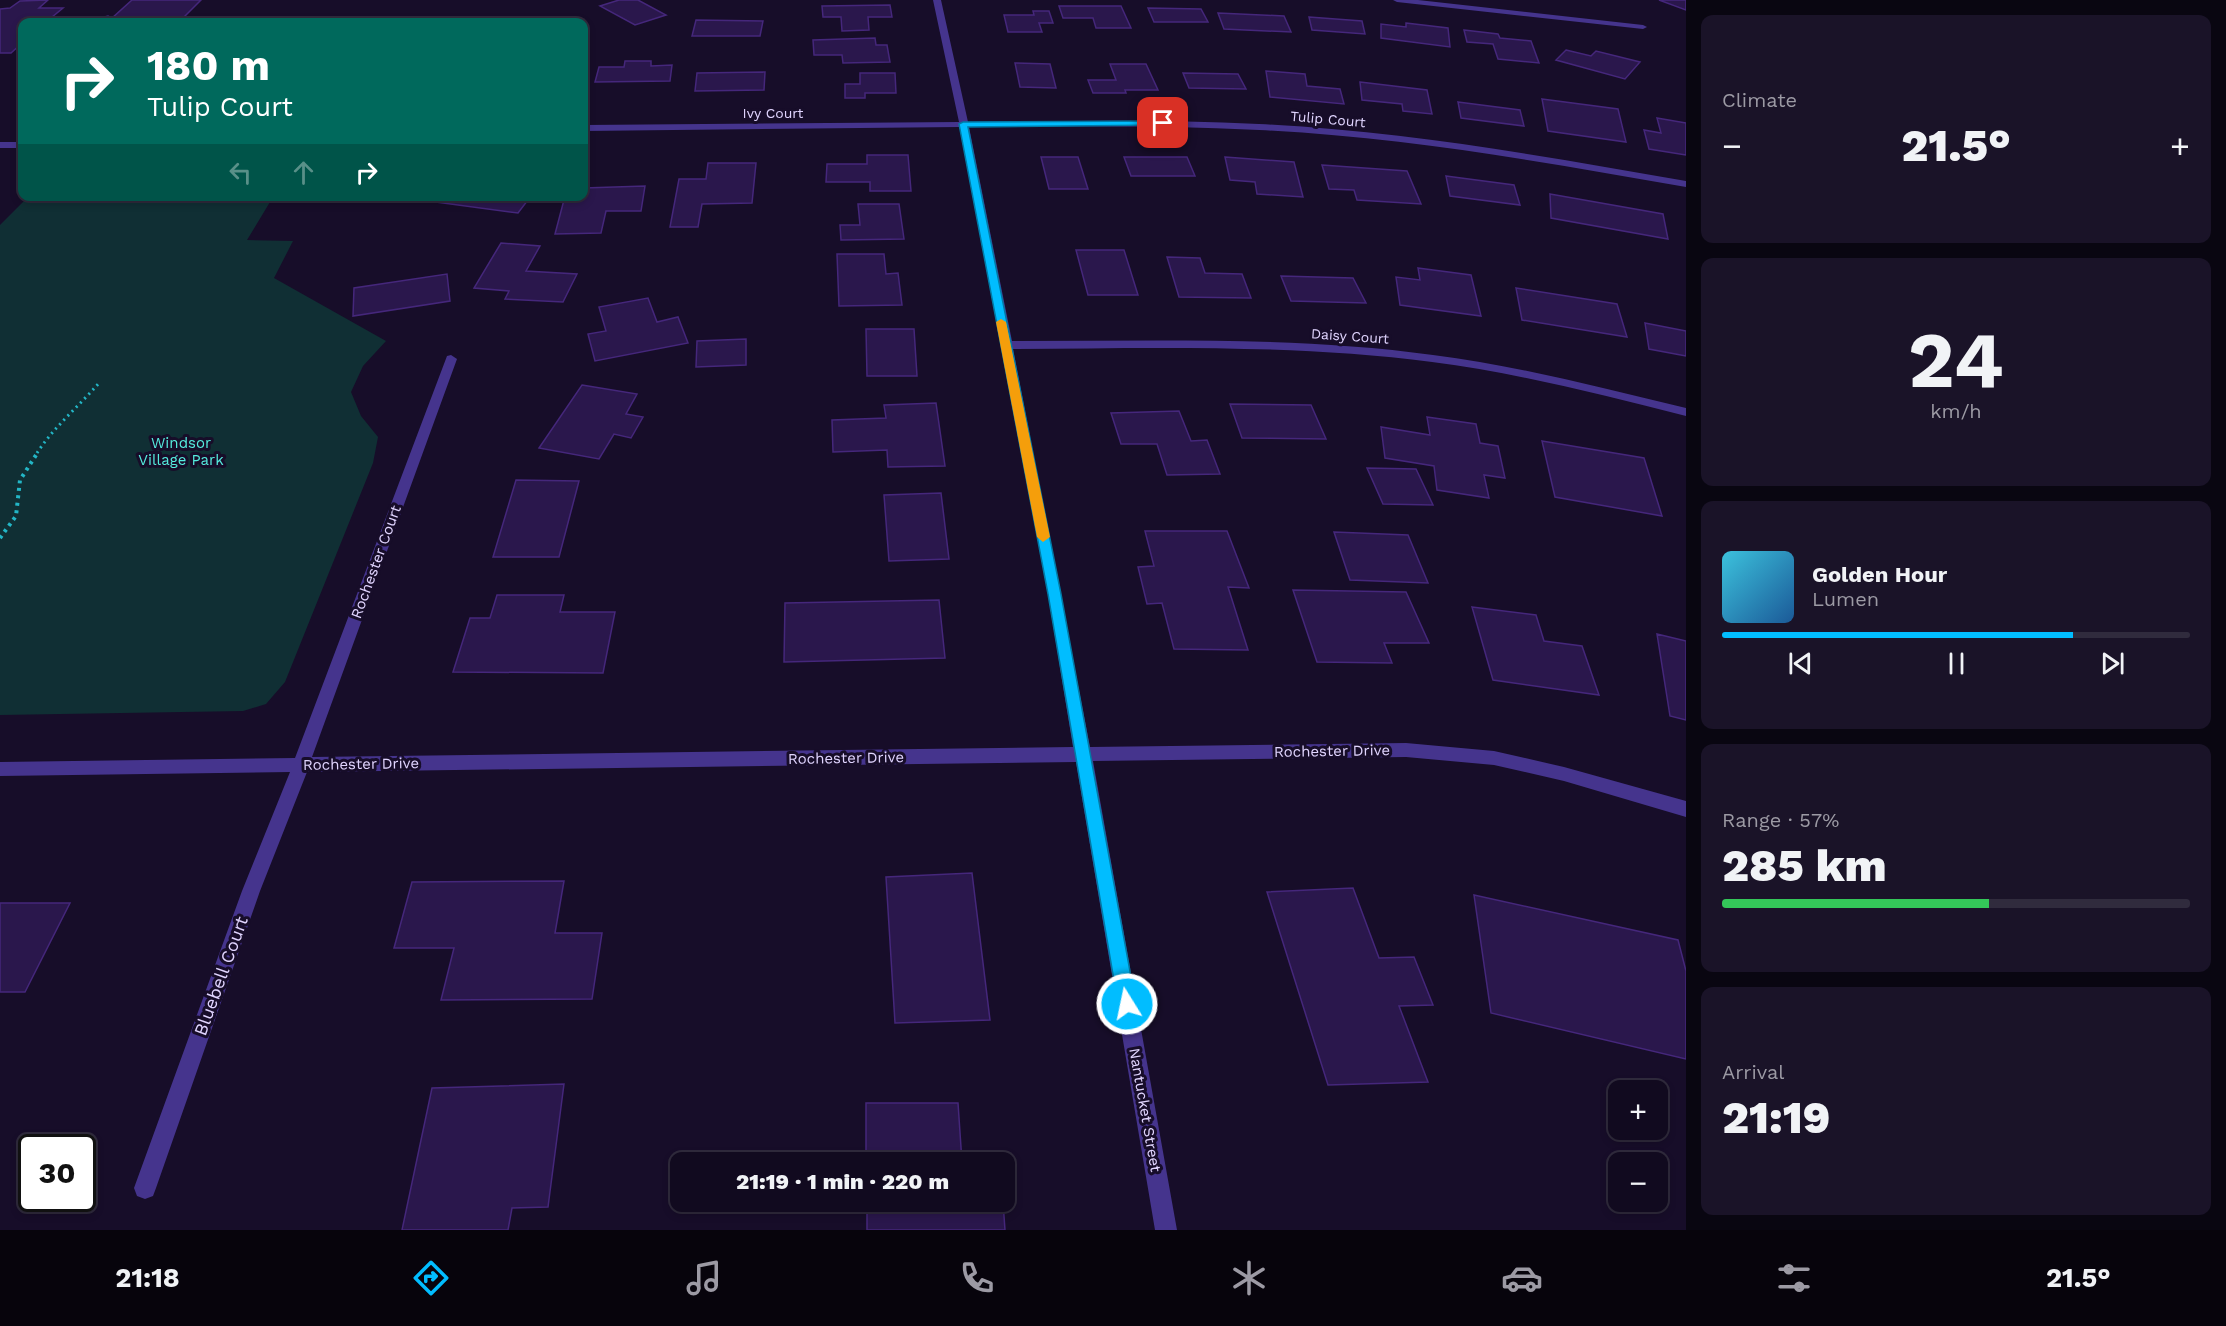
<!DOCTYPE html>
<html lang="en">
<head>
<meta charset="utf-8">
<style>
  :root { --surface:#110a1f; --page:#1a1328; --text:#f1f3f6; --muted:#9c9aa4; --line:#302b3d; --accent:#01bdff }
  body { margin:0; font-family:"Work Sans",sans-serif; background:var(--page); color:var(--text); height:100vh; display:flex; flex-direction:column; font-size:22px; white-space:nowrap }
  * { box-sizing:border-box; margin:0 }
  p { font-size:20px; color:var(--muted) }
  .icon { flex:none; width:33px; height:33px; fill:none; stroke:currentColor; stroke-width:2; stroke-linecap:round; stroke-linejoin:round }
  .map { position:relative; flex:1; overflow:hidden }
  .panel { display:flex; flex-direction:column; gap:15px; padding:15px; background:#090611; width:540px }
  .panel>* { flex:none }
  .top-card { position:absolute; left:18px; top:18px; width:570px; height:183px; border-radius:12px; box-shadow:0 3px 9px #0003,0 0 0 2px var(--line); background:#00695c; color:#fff; overflow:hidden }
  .buttons { position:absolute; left:1608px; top:1080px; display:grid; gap:12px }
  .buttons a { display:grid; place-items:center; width:60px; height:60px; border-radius:12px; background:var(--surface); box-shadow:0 3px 9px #0003,0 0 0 2px var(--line); font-size:30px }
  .speed { position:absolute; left:18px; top:1134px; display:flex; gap:12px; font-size:30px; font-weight:700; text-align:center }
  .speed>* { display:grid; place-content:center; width:78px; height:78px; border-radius:50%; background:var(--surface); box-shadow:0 3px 9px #0003,0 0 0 2px var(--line); line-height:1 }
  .speed .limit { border:3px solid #111; border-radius:9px; background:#fff; color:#111 }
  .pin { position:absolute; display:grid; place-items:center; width:51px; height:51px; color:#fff; margin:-26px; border-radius:12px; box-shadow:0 3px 9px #0006 }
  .me { position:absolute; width:66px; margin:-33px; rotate:350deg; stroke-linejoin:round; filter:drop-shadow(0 0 4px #0008) }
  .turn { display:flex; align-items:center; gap:21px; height:126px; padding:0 30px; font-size:27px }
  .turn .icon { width:78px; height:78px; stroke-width:2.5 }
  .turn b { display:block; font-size:42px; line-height:51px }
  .lanes { display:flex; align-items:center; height:57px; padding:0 30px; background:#0003; justify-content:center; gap:30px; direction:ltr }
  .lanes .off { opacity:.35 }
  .big { font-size:45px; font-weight:800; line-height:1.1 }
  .panel .card { flex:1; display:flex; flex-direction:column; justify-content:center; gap:9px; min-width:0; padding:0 21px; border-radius:12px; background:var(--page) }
  .panel .dial { align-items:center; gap:0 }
  .dial b { font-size:78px; line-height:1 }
  .song { display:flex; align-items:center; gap:18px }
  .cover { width:72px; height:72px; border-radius:9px; background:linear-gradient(135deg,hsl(190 70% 55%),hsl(210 70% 35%)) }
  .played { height:6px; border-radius:3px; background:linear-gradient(90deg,var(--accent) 75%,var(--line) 75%) }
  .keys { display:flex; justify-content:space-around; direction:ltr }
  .heat { display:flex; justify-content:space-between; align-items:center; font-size:33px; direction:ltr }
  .charge { height:9px; border-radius:4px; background:linear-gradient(90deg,#34c759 57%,var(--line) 0) }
  .trip { position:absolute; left:670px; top:1152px; width:345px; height:60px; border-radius:12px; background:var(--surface); box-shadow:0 3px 9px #0003,0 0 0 2px var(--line); font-weight:800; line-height:60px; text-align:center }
  .menu { display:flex; height:96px; justify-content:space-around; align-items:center; background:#07040c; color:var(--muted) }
  .menu .icon { width:42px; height:42px }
  .menu .current { color:var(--accent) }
  .menu b { font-size:27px; color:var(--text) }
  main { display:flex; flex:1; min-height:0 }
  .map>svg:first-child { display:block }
  .green { fill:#102f34 }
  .building { fill:#2a174c; stroke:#45277b; stroke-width:1.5 }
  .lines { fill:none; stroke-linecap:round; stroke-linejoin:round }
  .path-far1 { stroke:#23b6c6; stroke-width:3; stroke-dasharray:2 4; stroke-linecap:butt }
  .path { stroke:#23b6c6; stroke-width:4; stroke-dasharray:3 4.5; stroke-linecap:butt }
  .minor { fill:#45348d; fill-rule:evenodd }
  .route { fill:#01bdff; stroke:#017ba6; stroke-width:1.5 }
  .slow { fill:#f59e0b }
  .labels { text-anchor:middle; stroke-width:6; stroke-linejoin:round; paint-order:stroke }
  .far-street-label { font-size:14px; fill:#e1d5ff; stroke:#170d29 }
  .park-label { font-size:15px; fill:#55ecde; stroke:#170d29 }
  .street-label { font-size:15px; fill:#e1d5ff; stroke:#170d29 }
  .near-street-label { font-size:18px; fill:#e1d5ff; stroke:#170d29 }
</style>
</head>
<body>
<main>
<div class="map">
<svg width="1686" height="1230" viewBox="0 0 1686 1230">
  <rect width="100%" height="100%" fill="#170d29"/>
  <path class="green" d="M187 196 270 202 247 240 293 241 274 278 386 341 363 366 351 392 361 416 378 437 373 463 285 682 266 704 243 711 0 715V225L28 197Z"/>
  <path class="building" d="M48 0 39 8H63L46 22H22V43L11 53H0V9L10 8 20 1Z
    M132 0H201L179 22H85L108 16 112 18Z
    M619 0H638L666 15 635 25 600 6Z
    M1659 0H1686V10Z
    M890 5 892 17H868L869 30 842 31 841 17H823L822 6Z
    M1059 6H1121L1131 28H1096L1093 18H1063Z
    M1148 8 1201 9 1208 22H1154Z
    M1033 11H1049L1053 23H1039L1042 32H1008L1004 15H1034Z
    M1218 13 1284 16 1291 32 1224 29Z
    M1309 17 1362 21 1365 34 1312 30Z
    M696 20 763 21 760 36H692Z
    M1406 23 1448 28 1450 47 1381 38V24L1406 27Z
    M1464 30 1498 34 1500 38 1531 41 1539 63 1498 59 1493 44 1467 42Z
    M875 38 876 45H887L890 62 843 63 842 55H814L813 40Z
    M1566 50 1591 56 1596 51 1640 62 1625 79 1556 60Z
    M625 61H651V66L672 65 670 81 595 82 599 67H624Z
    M1015 63 1050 64 1056 88 1020 87Z
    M1110 64H1146L1158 90H1125L1126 93H1093L1088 80H1116Z
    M1266 71 1305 74 1307 86 1340 89 1344 104 1270 97Z
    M765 72 764 90 695 91 697 73Z
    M860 73H895L896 93H865V98H845V84H860Z
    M1183 73 1238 74 1246 89 1189 88Z
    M1360 82 1427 90 1432 114 1403 111 1402 104 1362 100Z
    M1542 99 1618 109 1626 142 1548 131Z
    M1458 102 1520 110 1524 126 1461 118Z
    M1657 118 1686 123V155L1649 149 1644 130 1661 133Z
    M867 155H908L911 191H870V182H826L827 164H867Z
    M1041 157H1078L1088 189H1049Z
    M1124 157H1187L1195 176H1131Z
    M1225 157 1294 162 1303 197 1257 194 1255 182 1230 180Z
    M708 163H756L752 203 702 204 698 227H670L679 179H706Z
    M1322 165 1407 171 1421 204 1357 200 1354 190 1329 189Z
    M1446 176 1514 185 1520 205 1450 196Z
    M645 186 641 211H606L601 233 555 234 565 196H584V188Z
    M1550 194 1663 214 1668 239 1551 218Z
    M433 196H531L518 213 428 201Z
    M858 204H899L904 239 841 240 840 225H860Z
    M501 243 540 246 526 271 577 274 563 302 505 299 509 291 474 288Z
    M1076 250H1124L1138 295H1088Z
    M837 254H884L886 274 898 273 902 305 839 306Z
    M1167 257 1200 258 1205 273 1242 274 1251 298 1179 297Z
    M1418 268 1471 275 1481 316 1400 305 1396 277 1420 280Z
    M447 274 450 301 353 316 354 288Z
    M1281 276 1353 278 1366 303 1291 301Z
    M1516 288 1617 304 1627 337 1522 320Z
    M648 298 657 322 678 317 688 343 595 361 588 334 606 331 599 307Z
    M1645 323 1686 331V356L1649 349Z
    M866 329H914L917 376H867Z
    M746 339V365L696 367 697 341Z
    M582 385 637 394 626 414 643 417 631 438 614 434 599 459 539 448Z
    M936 403 945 466 888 467 887 450 833 452 832 420 886 418 884 405Z
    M1230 404 1311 405 1326 439 1242 438Z
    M1179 411 1191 441 1207 440 1220 474 1167 475 1157 444H1121L1111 413Z
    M1427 417 1476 424 1480 443 1498 446 1505 478 1484 475 1489 498 1437 490 1434 466 1385 458 1381 427 1430 435Z
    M1542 441 1644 458 1662 516 1555 497Z
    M1367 468 1416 469 1433 505 1383 504Z
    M516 480 579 481 559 557H493Z
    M941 493 949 559 889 561 884 495Z
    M1145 531H1227L1249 588 1228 587 1248 650 1174 649 1162 603 1147 604 1138 567 1154 566Z
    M1334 532 1408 535 1428 583 1350 580Z
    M1293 590 1406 592 1429 643H1384L1392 663 1317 662Z
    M497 595H564L560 612H615L603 673 453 672 470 618H490Z
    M939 600 945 658 784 662 785 603Z
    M1472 607 1536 615 1544 641 1582 646 1599 695 1493 680Z
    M1657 634 1686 641V720L1670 716Z
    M972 873 990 1020 895 1023 886 877Z
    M564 881 555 933H602L592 999 441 1000 454 948H394L412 882Z
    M1353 888 1379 958 1414 957 1433 1005 1399 1006 1428 1082 1328 1085 1267 892Z
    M1474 895 1678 940 1686 971V1059L1491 1013Z
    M0 903H70L25 992H0Z
    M564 1084 548 1207 512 1208 508 1230H402L432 1088Z
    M866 1103H958L962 1162H866Z
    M867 1202H1003L1005 1230H867Z"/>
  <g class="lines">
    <path class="path-far1" d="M37 453C53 428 79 406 99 383"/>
    <path class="path" d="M0 538 16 516 20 480 38 452"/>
    <path class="minor" d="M933 0H941L968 122C1065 121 1162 119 1259 124 1403 131 1544 156 1686 181V187C1544 162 1403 137 1259 130 1163 125 1066 126 969 127L1012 341C1152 341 1294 336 1433 355 1519 366 1602 388 1686 408V416C1602 395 1518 373 1432 362 1294 344 1152 348 1013 349L1090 747 1406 743 1494 751 1564 767 1686 801V817L1564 781 1494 765 1406 757 1093 761 1177 1230H1155L1076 762 307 772 260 891 156 1188 153 1196 145 1199 137 1196 134 1188 242 891 290 772 0 776V762L295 758 447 356 451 355 457 359 312 757 1073 747 1048 594 960 127 584 131V125L959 122Z
      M1393 0H1418L1643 25 1647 27 1643 29 1397 2Z
      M0 142H22V148H0Z"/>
  </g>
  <path class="route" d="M1163 121 1166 122V125L968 127 1061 594 1136 1004 1133 1010 1127 1012 1120 1010 1118 1004 1048 594 959 124 963 122Z"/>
  <path class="slow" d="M1001 319 1006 322 1050 537 1043 542 1037 537 996 322Z"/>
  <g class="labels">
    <g class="far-street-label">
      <text x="773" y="118">Ivy Court</text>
      <text transform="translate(1328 119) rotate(5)" y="5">Tulip Court</text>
      <text transform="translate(1350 336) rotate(4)" y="5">Daisy Court</text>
    </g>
    <g class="park-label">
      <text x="181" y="448">Windsor<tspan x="181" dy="17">Village Park</tspan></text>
    </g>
    <g class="street-label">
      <text transform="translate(376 562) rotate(-70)" y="5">Rochester Court</text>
      <text transform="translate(1332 751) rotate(-1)" y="5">Rochester Drive</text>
      <text transform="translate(846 758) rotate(-1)" y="5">Rochester Drive</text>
      <text transform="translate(361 764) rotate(-1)" y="5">Rochester Drive</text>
      <text transform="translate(1145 1110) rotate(80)" y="5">Nantucket Street</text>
    </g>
    <g class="near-street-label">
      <text transform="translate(221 976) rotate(-70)" y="6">Bluebell Court</text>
    </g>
  </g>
</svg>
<div class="buttons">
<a>+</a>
<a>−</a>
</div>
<div class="speed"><div class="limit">30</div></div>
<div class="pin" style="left:1163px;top:123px;background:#d93025"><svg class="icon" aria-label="arrive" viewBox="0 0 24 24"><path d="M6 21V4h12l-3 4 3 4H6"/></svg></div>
<svg class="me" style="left:1127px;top:1004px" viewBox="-20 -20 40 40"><circle r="17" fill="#01bdff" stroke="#fff" stroke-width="3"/><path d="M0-11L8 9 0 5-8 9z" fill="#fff"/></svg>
<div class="trip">21:19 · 1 min · 220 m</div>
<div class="top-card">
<div class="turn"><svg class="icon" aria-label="right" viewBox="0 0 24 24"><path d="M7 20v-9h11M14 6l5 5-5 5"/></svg><div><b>180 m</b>Tulip Court</div></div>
<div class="lanes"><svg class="icon off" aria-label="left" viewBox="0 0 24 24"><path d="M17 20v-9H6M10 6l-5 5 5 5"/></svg><svg class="icon off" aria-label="ahead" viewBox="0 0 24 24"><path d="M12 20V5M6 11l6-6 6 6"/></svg><svg class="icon" aria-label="right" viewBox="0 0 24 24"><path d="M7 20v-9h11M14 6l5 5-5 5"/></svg></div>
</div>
</div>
<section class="panel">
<div class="card"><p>Climate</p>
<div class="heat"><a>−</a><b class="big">21.5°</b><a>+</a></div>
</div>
<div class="card dial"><b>24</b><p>km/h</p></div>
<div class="card">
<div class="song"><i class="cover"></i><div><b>Golden Hour</b><p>Lumen</p></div></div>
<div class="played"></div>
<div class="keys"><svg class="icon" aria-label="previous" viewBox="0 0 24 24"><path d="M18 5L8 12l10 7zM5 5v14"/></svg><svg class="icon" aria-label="pause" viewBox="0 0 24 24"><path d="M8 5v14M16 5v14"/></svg><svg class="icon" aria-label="next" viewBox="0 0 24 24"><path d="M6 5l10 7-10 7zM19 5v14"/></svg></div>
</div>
<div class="card"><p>Range · 57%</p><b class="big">285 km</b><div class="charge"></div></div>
<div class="card"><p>Arrival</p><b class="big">21:19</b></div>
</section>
</main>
<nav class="menu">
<b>21:18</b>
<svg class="icon current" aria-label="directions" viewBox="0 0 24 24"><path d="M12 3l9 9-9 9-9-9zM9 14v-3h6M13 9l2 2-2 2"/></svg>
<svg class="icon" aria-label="music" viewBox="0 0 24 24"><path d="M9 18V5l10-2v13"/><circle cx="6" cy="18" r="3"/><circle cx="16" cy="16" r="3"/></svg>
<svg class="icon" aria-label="phone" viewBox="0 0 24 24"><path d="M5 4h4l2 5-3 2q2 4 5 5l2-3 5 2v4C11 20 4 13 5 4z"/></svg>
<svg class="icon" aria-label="climate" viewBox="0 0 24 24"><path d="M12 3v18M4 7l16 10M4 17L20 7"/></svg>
<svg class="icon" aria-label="car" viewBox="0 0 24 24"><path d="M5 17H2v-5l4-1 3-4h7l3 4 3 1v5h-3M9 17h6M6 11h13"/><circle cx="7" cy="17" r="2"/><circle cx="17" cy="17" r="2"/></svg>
<svg class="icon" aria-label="filters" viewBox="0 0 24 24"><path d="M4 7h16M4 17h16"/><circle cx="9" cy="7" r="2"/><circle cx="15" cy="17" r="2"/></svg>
<b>21.5°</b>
</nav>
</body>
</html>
